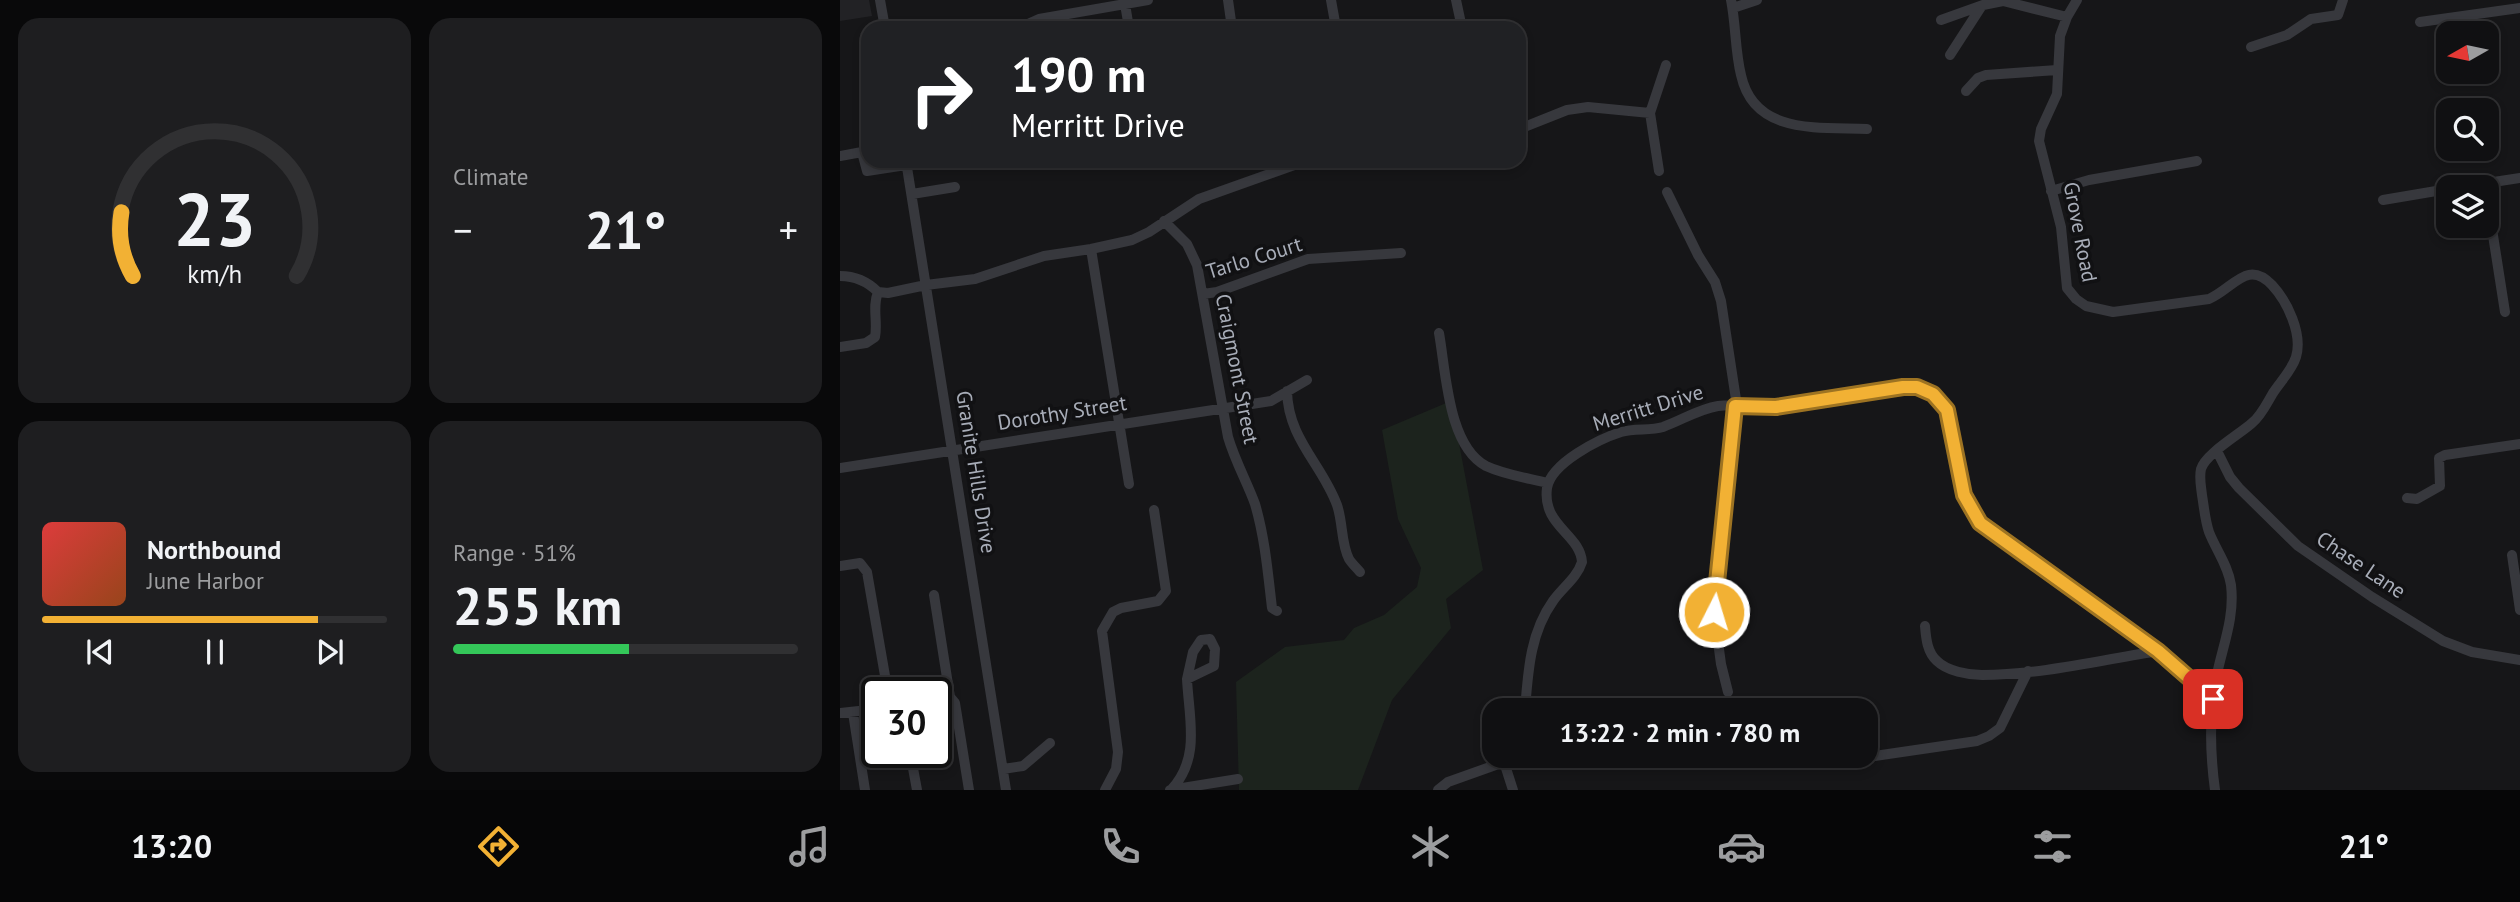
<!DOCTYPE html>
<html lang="en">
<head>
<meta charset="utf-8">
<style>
  :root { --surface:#101012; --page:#1e1e20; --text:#f1f3f6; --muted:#9c9d9f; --line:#303032; --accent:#f2b134 }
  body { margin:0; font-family:"PT Sans",sans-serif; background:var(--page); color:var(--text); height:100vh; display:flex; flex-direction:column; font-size:26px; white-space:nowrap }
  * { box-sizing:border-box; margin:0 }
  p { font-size:23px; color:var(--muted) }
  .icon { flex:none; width:38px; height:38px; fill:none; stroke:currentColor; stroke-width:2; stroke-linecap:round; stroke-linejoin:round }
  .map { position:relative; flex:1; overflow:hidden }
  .panel { display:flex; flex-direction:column; gap:18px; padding:18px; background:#09090a; width:840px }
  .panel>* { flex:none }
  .guide { position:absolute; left:21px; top:21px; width:665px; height:147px; border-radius:21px; box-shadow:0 4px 10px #0003,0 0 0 2px var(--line); background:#202124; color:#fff; overflow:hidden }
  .needle { width:46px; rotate:261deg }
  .tools { position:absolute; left:1596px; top:21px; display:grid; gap:14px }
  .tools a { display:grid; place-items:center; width:63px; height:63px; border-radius:14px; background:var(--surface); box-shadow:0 4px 10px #0003,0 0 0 2px var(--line); font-size:35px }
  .speed { position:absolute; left:21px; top:677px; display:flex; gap:14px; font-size:35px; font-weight:700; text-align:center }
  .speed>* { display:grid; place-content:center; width:91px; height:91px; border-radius:50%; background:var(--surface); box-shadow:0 4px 10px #0003,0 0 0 2px var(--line); line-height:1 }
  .speed .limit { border:4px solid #111; border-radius:10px; background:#fff; color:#111 }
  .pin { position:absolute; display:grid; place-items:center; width:60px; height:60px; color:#fff; margin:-30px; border-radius:14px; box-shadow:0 4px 10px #0006 }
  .me { position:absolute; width:77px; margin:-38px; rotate:5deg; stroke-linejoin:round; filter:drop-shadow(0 0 5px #0008) }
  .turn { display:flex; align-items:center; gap:24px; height:147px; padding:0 35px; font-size:32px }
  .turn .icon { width:91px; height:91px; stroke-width:2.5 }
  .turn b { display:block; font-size:49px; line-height:60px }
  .big { font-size:52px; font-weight:700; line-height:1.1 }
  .panel .card { flex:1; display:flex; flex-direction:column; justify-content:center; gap:10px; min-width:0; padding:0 24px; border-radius:21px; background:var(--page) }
  .panel .dial { align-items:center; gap:0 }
  .dial svg { height:182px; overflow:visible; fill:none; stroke:var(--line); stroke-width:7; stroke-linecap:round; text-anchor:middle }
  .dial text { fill:var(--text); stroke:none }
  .song { display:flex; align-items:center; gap:21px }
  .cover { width:84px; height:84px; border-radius:10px; background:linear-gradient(135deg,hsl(0 70% 55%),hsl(20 70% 35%)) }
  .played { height:7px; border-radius:4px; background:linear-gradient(90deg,var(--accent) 80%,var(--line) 80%) }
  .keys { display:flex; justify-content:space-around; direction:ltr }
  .heat { display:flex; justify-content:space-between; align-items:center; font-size:38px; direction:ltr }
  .charge { height:10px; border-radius:5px; background:linear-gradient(90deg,#34c759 51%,var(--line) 0) }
  .panel .tiles { flex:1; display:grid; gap:18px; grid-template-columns:repeat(2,1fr) }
  .trip { position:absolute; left:642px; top:698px; width:396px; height:70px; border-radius:21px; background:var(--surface); box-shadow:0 4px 10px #0003,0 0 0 2px var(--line); font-weight:700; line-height:70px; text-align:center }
  .tab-bar { display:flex; height:112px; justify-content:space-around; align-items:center; background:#060607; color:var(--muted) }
  .tab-bar .icon { width:49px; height:49px }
  .tab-bar .selected { color:var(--accent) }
  .tab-bar b { font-size:32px; color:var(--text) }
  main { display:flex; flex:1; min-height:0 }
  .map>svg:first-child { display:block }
  .built { fill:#222225 }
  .green { fill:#1c231d }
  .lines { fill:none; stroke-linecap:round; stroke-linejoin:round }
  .minor { stroke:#37383d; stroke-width:10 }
  .route-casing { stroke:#9d7322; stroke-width:18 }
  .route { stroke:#f2b134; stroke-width:12 }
  .labels { text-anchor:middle; stroke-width:7; stroke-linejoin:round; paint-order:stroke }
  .street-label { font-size:21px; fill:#a8adb8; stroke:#111113 }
</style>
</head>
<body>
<main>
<section class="panel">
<div class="tiles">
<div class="card dial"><svg viewBox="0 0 100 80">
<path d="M14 69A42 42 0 1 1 86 69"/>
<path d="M14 69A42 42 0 0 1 9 41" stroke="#f2b134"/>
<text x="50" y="56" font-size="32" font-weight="700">23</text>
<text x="50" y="72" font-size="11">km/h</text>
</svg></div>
<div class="card"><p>Climate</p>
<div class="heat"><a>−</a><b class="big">21°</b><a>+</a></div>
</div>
<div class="card">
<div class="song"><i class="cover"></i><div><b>Northbound</b><p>June Harbor</p></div></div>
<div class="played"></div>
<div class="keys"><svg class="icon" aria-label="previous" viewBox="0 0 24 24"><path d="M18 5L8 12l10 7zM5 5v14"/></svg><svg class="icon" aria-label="pause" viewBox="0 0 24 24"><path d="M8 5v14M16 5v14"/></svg><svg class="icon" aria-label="next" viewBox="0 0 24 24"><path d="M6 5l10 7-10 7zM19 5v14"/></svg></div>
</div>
<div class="card"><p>Range · 51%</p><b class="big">255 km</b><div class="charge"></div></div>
</div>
</section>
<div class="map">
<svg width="1680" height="790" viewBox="0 0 1680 790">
  <rect width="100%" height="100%" fill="#161618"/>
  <path class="built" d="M0 0H29L32 16 0 21Z"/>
  <path class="green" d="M611 401 643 570 606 599 611 628 552 700 518 790H399L396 682 445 647 504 640 514 628 544 615 577 587 581 568 558 519 542 430Z"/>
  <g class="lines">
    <path class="minor" d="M40 0 45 28
      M388 0 392 28
      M491 0 496 28
      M616 0 622 28
      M891 0C896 25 895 51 901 75 914 135 978 127 1027 129
      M1237 0 1227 17 1220 36 1217 94 1201 129 1199 141 1221 227 1227 288 1236 299 1246 306 1273 312 1369 299C1394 288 1407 259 1432 285 1447 301 1463 334 1456 357 1452 370 1440 382 1433 393 1427 403 1421 416 1412 423 1400 434 1365 454 1361 469 1359 478 1361 486 1362 495 1364 507 1365 520 1369 532 1376 550 1388 565 1391 585 1395 619 1382 647 1376 679 1369 716 1370 753 1375 790
      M285 4 289 28
      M893 8 917 0
      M1101 20 1143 5 1163 1 1227 17
      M1580 22 1680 8
      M188 28 190 23 199 19 308 0
      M1411 47 1447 35 1471 19 1498 15 1503 0
      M1110 55 1141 7
      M1126 91 1138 78 1146 75 1217 70
      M679 129 727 110 748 107 810 113
      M0 156 22 152 27 171 66 165
      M66 161 166 790
      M819 171 810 113 826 65
      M1621 187 1680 178
      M1211 191 1249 180 1357 161
      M827 192 858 255 875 282 881 301 897 406
      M72 194 115 187
      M1647 197 1665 312
      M1543 200 1608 189
      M324 221 347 244 357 265 388 437C395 461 407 482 415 504 425 538 428 574 432 608L437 611
      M251 249 289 484
      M0 276C14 276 27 281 38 292 32 307 38 322 35 337L26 343 0 347
      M38 292 48 293 86 285 135 279 204 256 251 249 292 240 309 232 359 199 460 163 473 161
      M363 294 377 292 468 259 561 253
      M599 333C606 372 608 446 646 466 665 475 688 478 708 483
      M447 391C448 439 482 464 497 505 503 522 501 544 509 559 512 564 517 568 520 572
      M1377 451 1390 477 1399 488 1458 546 1532 597 1603 641 1632 652 1680 660
      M0 468 431 401 467 380
      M1567 498 1577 499 1600 486 1599 458 1605 455 1680 444
      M1672 555 1680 610
      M0 566 20 563 27 572 48 693
      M94 595 110 697
      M1085 626C1086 638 1087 652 1097 661 1107 671 1128 675 1142 675 1199 675 1261 660 1318 651
      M888 692 881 664 874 612 895 406
      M96 699 110 697 115 703 129 790
      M685 710C688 672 690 633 713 601 722 588 737 578 742 562 740 534 702 526 707 488 711 463 759 439 781 432 795 428 810 431 823 427 842 420 859 409 878 406 897 403 918 408 937 407 979 404 1022 394 1063 387H1077L1093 393 1107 410 1124 495 1140 523 1318 651 1373 699
      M0 713 37 709
      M13 713 25 790
      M70 752 77 790
      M1021 758 1137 741 1149 736 1160 728 1188 671
      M664 762 673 790
      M163 769 183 766 210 743
      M265 790 276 769 278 752 262 631 273 612 281 608 318 601 326 591 314 510
      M330 790 398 779
      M331 790C361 758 349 719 347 679L374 666 375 649 370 639 361 640 353 652 347 679
      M598 790 608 782 664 762 670 756"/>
  </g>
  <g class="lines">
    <g class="route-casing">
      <path id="route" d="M874 612 895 406 936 407 1063 387H1077L1093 394 1107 410 1124 495 1140 523 1318 651 1373 699"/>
    </g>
    <use href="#route" class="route"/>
  </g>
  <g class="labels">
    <g class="street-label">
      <text transform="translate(1240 232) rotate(79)" y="7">Grove Road</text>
      <text transform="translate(414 258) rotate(-17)" y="7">Tarlo Court</text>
      <text transform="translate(397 369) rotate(79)" y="7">Craigmont Street</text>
      <text transform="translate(808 408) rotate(-17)" y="7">Merritt Drive</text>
      <text transform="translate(222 413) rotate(-9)" y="7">Dorothy Street</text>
      <text transform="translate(136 472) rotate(81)" y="7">Granite Hills Drive</text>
      <text transform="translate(1521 565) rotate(34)" y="7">Chase Lane</text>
    </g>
  </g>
</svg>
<div class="tools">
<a><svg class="needle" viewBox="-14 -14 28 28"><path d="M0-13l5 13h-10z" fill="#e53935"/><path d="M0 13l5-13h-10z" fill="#9c9d9f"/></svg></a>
<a><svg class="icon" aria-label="search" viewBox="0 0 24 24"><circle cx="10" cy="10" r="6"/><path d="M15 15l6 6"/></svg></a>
<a><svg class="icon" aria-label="layers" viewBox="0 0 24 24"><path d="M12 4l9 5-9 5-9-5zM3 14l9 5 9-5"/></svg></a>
</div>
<div class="speed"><div class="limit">30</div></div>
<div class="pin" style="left:1373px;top:699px;background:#d93025"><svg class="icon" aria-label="arrive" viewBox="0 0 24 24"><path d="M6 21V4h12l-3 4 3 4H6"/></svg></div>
<svg class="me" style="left:874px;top:612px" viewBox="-20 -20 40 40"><circle r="17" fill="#f2b134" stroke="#fff" stroke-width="3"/><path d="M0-11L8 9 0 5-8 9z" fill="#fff"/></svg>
<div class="trip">13:22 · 2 min · 780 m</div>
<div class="guide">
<div class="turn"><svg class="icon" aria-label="right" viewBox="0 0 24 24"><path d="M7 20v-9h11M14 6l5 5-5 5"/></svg><div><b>190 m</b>Merritt Drive</div></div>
</div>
</div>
</main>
<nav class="tab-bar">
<b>13:20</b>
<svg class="icon selected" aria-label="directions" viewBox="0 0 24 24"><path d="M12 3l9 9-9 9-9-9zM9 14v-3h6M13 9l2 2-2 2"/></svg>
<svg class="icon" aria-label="music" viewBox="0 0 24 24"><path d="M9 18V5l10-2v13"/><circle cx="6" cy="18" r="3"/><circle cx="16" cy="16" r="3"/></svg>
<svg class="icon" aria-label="phone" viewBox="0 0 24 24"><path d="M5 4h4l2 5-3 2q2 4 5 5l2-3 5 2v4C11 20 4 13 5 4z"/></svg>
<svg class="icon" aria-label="climate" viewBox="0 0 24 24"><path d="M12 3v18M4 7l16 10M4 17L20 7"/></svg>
<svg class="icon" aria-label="car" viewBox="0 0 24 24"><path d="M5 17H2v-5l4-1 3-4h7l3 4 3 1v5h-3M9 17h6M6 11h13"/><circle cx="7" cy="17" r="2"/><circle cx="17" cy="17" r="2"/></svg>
<svg class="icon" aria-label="filters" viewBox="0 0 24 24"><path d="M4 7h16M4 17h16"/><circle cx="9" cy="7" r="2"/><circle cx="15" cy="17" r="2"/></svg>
<b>21°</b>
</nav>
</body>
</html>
